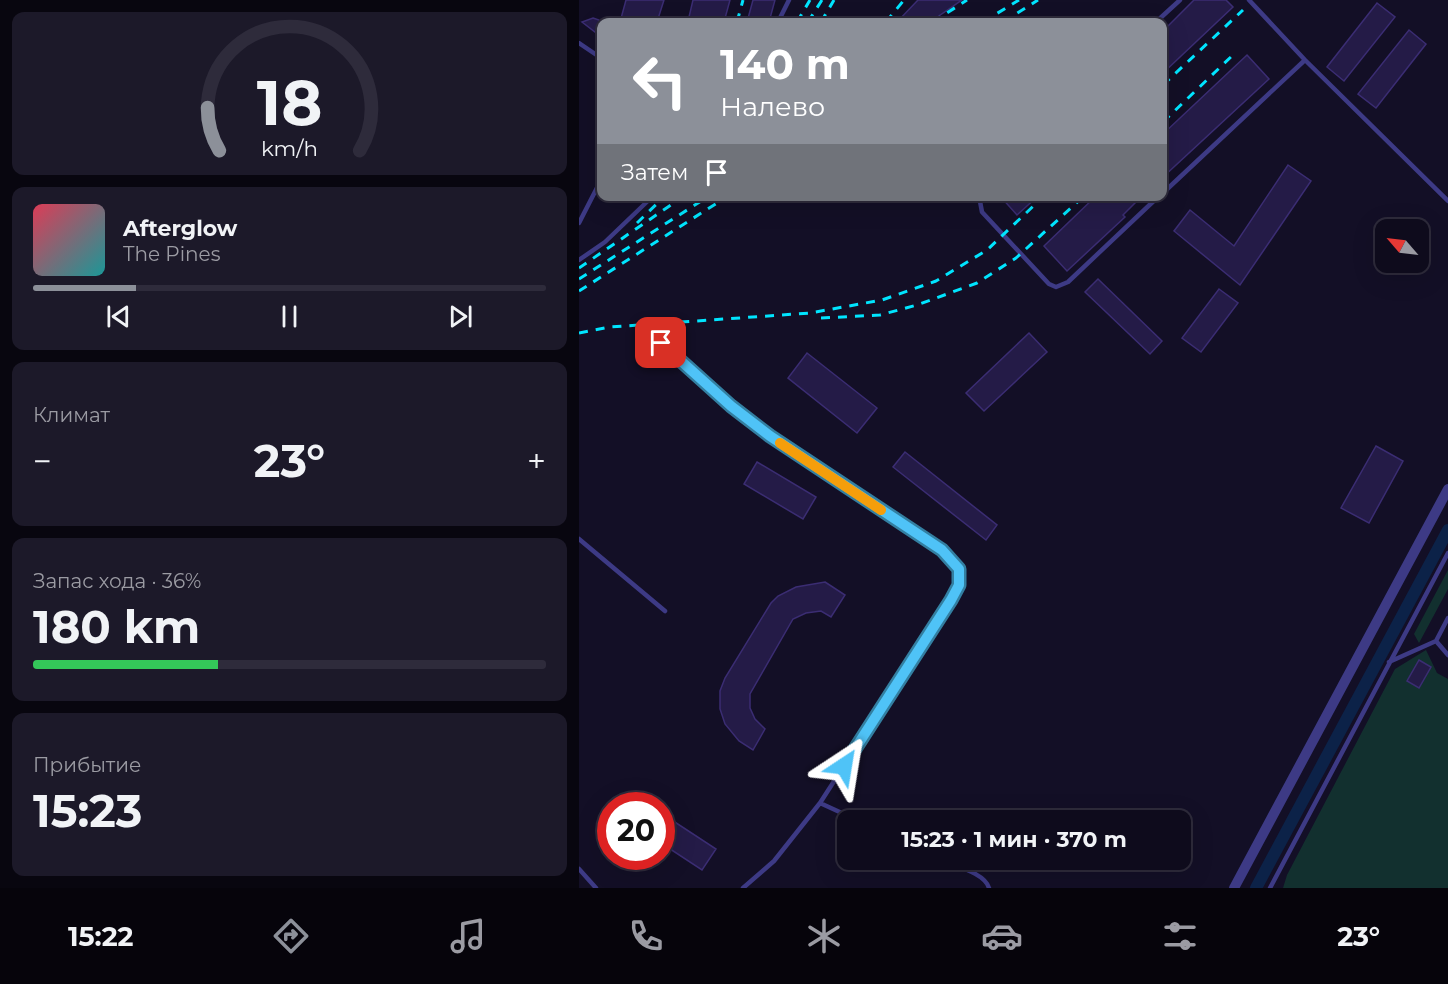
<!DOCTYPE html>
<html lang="ru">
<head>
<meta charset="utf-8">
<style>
  :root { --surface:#0e0b1c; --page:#1c1929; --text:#f1f3f6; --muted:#9b9ba3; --line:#2e2b3b; --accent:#8c9099 }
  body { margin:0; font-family:Montserrat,sans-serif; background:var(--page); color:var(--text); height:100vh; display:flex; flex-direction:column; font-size:22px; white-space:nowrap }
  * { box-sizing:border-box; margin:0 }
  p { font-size:20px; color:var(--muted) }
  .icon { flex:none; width:33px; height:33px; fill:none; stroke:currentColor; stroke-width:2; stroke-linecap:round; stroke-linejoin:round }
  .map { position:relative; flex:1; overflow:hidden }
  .details { display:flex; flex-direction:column; gap:12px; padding:12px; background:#08060f; width:579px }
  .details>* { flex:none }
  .guide { position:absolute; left:18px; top:18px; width:570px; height:183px; border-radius:12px; box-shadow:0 6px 24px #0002,0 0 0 2px var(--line); background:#8c9099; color:#fff; overflow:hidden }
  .needle { width:39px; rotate:298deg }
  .controls { position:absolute; left:796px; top:219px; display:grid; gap:12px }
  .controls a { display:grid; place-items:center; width:54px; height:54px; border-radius:12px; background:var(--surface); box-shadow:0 6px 24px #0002,0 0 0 2px var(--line); font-size:30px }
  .speed { position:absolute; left:18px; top:792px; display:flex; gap:12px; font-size:30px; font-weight:700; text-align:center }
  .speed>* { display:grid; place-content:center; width:78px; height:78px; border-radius:50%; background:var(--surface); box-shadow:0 6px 24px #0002,0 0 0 2px var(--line); line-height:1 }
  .speed .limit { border:9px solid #d22; background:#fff; color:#111 }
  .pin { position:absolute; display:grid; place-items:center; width:51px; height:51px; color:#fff; margin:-26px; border-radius:12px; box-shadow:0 3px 9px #0006 }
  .me { position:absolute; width:66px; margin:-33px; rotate:33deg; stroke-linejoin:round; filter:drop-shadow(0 0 4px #0008) }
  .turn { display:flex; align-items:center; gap:21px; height:126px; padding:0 24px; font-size:27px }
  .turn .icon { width:78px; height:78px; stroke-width:2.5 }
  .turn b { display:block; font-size:42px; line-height:51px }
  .then { display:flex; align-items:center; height:57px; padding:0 24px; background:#0003; gap:12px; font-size:22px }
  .big { font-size:45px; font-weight:700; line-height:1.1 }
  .details .tile { flex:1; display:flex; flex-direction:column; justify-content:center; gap:9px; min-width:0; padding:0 21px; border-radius:12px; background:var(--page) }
  .details .dial { align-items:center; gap:0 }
  .dial svg { height:156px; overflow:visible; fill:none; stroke:var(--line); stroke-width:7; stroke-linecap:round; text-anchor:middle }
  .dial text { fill:var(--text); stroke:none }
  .song { display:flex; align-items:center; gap:18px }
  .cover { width:72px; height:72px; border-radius:9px; background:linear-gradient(135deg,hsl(350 70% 55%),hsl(180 70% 35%)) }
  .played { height:6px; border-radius:3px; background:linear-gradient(90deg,var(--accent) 20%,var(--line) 20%) }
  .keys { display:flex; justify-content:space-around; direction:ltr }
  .heat { display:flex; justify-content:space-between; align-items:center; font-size:33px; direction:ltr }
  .charge { height:9px; border-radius:4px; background:linear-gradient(90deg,#34c759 36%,var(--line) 0) }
  .trip { position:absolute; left:258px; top:810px; width:354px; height:60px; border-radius:12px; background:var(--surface); box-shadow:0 6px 24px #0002,0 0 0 2px var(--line); font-weight:700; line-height:60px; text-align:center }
  .dock { display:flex; height:96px; justify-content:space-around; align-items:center; background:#06040b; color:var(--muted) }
  .dock .icon { width:42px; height:42px }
  .dock .active { color:var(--accent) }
  .dock b { font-size:27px; color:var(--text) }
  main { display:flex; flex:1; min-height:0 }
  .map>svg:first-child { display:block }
  .green { fill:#12302f }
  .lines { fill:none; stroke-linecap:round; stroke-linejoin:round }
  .canal { stroke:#0c2248; stroke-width:12 }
  .building { fill:#241b47; stroke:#3b2d73; stroke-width:1.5 }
  .service { stroke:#3d3a85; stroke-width:4.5 }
  .tertiary { stroke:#3d3a85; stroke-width:10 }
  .rail { stroke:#00e5ff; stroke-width:3; stroke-dasharray:9 8; stroke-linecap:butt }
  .route-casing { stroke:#337fa1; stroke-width:15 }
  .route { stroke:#4fc3f7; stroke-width:10 }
  .slow { stroke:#f59e0b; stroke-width:10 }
</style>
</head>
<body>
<main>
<section class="details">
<div class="tile dial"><svg viewBox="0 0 100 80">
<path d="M14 69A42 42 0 1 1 86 69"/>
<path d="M14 69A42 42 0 0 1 8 47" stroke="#8c9099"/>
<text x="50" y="56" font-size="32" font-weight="700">18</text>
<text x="50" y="72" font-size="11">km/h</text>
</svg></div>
<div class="tile">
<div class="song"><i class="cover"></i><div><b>Afterglow</b><p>The Pines</p></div></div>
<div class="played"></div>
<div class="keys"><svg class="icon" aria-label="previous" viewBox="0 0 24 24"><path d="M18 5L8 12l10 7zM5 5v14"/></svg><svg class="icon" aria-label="pause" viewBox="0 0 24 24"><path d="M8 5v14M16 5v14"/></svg><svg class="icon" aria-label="next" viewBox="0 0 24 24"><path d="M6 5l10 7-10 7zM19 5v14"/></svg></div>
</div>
<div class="tile"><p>Климат</p>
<div class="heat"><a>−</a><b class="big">23°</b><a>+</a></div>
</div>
<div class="tile"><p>Запас хода · 36%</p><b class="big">180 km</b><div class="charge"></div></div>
<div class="tile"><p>Прибытие</p><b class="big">15:23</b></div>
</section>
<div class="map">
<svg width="869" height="888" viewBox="0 0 869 888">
  <rect width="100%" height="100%" fill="#130f26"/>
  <path class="green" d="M869 570V589L840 643 835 634Z
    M847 650 858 673 869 679V888H704L708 875 816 669Z"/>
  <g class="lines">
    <path class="canal" d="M677 888 869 530"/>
  </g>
  <path class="building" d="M47 0H85L78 22H41Z
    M114 0H151L145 22H128L110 17Z
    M174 0H196L190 22H168Z
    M339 0H383L351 22H318Z
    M615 0H647L654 7 584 73V31Z
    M798 3 816 17 765 81 748 67Z
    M14 18 20 20 22 24 21 28 16 32 3 22Z
    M830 30 847 44 797 108 779 94Z
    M668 55 690 79 584 177V134Z
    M709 165 732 181 661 285 595 231 611 210 655 246Z
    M421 196H459L438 215Z
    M517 196H563L544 215 546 217 488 271 465 246Z
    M519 279 583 341 571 354 506 292Z
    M640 289 659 303 622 352 603 338Z
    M450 333 468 352 405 411 387 393Z
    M228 353 298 408 278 433 209 378Z
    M797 446 824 461 790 523 762 508Z
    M326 452 418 525 407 540 314 467Z
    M178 462 237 497 224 519 165 484Z
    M246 582 266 595 252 617 242 611 227 613 214 619 171 694V708L176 719 186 729 174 750 160 741 146 724 141 709V691L146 678 192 603 199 596 217 587Z
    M840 660 852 667 840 688 828 681Z
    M82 813 137 849 123 870 82 843Z"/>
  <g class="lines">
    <path class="service" d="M670 0 726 60 869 201
      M199 22 210 0
      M577 22 601 0
      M0 43 22 58
      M584 193 726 60
      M400 196 403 212 470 284 477 287 489 282 580 196
      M0 223 22 180
      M0 260 26 242 74 196
      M82 343 152 406 191 436 363 550 380 569V585L372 600 241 803 278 820
      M0 539 86 611
      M857 641 869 655
      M810 662 857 641 869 618
      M363 860C376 866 406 873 410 888
      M0 869 17 888
      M164 888 195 861 241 803
      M691 888 869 553"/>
    <path class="tertiary" d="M655 888 869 489"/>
    <path class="rail" d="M158 22 164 0
      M218 22 231 0
      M229 22 243 0
      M242 22 255 0
      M307 22 325 0
      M354 22 388 0
      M404 22 440 0
      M424 22 459 0
      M584 85 664 10
      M584 122 656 53
      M58 223 86 196
      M0 268 105 196
      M0 279 130 196
      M0 291 149 196
      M242 318 301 315 338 305 398 283 437 258 505 196
      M0 333 31 327 231 313 303 300 357 281 408 250 465 196"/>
  </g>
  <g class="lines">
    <g class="route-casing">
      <path id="route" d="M82 343 152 406 191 436 363 550 380 569V585L372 600 265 766"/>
    </g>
    <use href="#route" class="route"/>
    <path class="slow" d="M201 443 302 510"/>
  </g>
</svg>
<div class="controls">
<a><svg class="needle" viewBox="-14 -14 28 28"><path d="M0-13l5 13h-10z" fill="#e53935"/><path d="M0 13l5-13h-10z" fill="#9b9ba3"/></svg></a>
</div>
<div class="speed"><div class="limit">20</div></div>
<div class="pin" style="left:82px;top:343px;background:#d93025"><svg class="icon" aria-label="arrive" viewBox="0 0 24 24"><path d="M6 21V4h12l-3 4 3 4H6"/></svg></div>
<svg class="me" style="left:265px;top:766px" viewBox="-20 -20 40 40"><path d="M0-17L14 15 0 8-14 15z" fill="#4fc3f7" stroke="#fff" stroke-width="4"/></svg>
<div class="trip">15:23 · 1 мин · 370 m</div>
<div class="guide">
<div class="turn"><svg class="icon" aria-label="left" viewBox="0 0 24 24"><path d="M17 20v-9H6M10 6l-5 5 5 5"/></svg><div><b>140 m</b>Налево</div></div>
<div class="then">Затем<svg class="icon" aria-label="arrive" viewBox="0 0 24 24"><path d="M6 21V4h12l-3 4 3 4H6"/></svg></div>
</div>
</div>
</main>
<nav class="dock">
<b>15:22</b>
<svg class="icon active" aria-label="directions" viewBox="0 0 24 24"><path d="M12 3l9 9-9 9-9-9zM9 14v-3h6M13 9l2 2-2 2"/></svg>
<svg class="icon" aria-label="music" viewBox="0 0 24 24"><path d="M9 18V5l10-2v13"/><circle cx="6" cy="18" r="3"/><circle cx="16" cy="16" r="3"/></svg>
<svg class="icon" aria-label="phone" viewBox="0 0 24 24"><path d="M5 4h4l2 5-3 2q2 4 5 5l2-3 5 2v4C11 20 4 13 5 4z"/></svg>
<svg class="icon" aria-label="climate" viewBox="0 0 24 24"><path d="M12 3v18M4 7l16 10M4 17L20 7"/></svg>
<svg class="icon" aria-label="car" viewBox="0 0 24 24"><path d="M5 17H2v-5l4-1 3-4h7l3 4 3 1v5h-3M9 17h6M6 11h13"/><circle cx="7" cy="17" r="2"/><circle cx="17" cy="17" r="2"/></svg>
<svg class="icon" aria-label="filters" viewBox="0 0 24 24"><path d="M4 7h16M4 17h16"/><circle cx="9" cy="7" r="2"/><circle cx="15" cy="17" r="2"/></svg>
<b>23°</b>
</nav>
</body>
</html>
